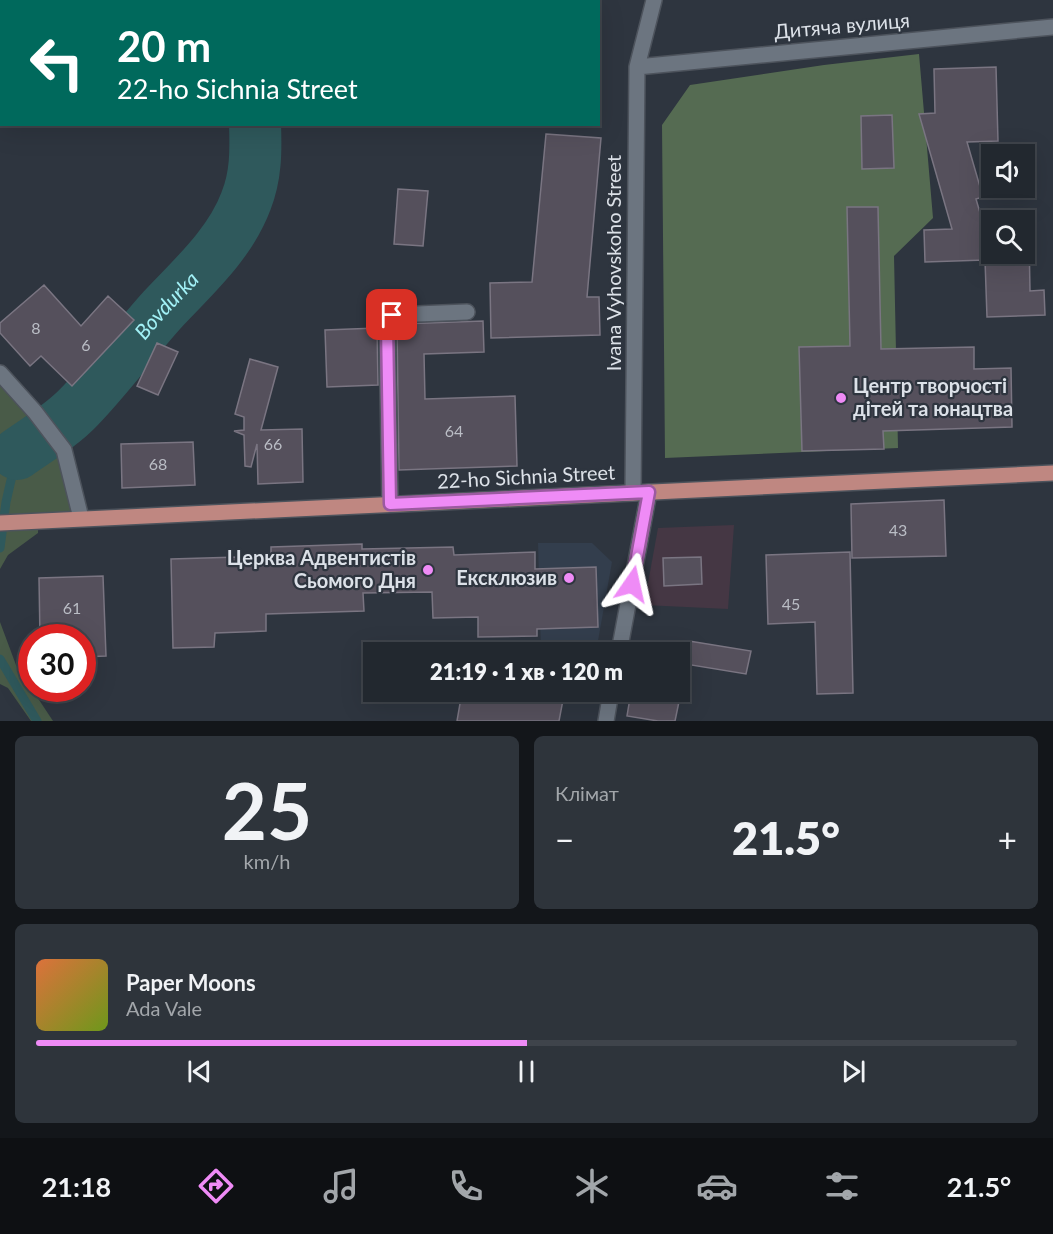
<!DOCTYPE html>
<html lang="uk">
<head>
<meta charset="utf-8">
<style>
  :root { --surface:#22282f; --page:#2e343b; --text:#f1f3f6; --muted:#a2a6aa; --line:#3f444b; --accent:#ef8bf6 }
  body { margin:0; font-family:Lato,sans-serif; background:var(--page); color:var(--text); height:100vh; display:flex; flex-direction:column; font-size:22px; white-space:nowrap }
  * { box-sizing:border-box; margin:0 }
  p { font-size:20px; color:var(--muted) }
  .icon { flex:none; width:33px; height:33px; fill:none; stroke:currentColor; stroke-width:2; stroke-linecap:round; stroke-linejoin:round }
  .map { position:relative; height:721px; overflow:hidden }
  .drawer { display:flex; flex-direction:column; gap:15px; padding:15px; background:#13161a; flex:1 }
  .drawer>* { flex:none }
  .banner { position:absolute; left:0px; top:0px; width:600px; height:126px; box-shadow:0 6px 24px #0002,0 0 0 2px var(--line); background:#00695c; color:#fff; overflow:hidden }
  .fabs { position:absolute; left:981px; top:144px; display:grid; gap:12px }
  .fabs a { display:grid; place-items:center; width:54px; height:54px; border-radius:0px; background:var(--surface); box-shadow:0 6px 24px #0002,0 0 0 2px var(--line); font-size:30px }
  .speed { position:absolute; left:18px; top:624px; display:flex; gap:12px; font-size:30px; font-weight:700; text-align:center }
  .speed>* { display:grid; place-content:center; width:78px; height:78px; border-radius:50%; background:var(--surface); box-shadow:0 6px 24px #0002,0 0 0 2px var(--line); line-height:1 }
  .speed .limit { border:9px solid #d22; background:#fff; color:#111 }
  .pin { position:absolute; display:grid; place-items:center; width:51px; height:51px; color:#fff; margin:-26px; border-radius:12px; box-shadow:0 3px 9px #0006 }
  .me { position:absolute; width:66px; margin:-33px; rotate:11deg; stroke-linejoin:round; filter:drop-shadow(0 0 4px #0008) }
  .turn { display:flex; align-items:center; gap:21px; height:126px; padding:0 18px; font-size:27px }
  .turn .icon { width:78px; height:78px; stroke-width:2.5 }
  .turn b { display:block; font-size:42px; line-height:51px }
  .big { font-size:45px; font-weight:800; line-height:1.1 }
  .drawer .card { flex:1; display:flex; flex-direction:column; justify-content:center; gap:9px; min-width:0; padding:0 21px; border-radius:9px; background:var(--page) }
  .drawer .dial { align-items:center; gap:0 }
  .dial b { font-size:78px; line-height:1 }
  .song { display:flex; align-items:center; gap:18px }
  .cover { width:72px; height:72px; border-radius:9px; background:linear-gradient(135deg,hsl(20 70% 55%),hsl(80 70% 35%)) }
  .played { height:6px; border-radius:3px; background:linear-gradient(90deg,var(--accent) 50%,var(--line) 50%) }
  .keys { display:flex; justify-content:space-around; direction:ltr }
  .heat { display:flex; justify-content:space-between; align-items:center; font-size:33px; direction:ltr }
  .drawer .tiles { flex:1; display:grid; gap:15px; grid-template-columns:1fr 1fr }
  .card:last-child { grid-column:span 2 }
  .trip { position:absolute; left:363px; top:642px; width:327px; height:60px; border-radius:0px; background:var(--surface); box-shadow:0 6px 24px #0002,0 0 0 2px var(--line); font-weight:800; line-height:60px; text-align:center }
  .tabs { display:flex; height:96px; justify-content:space-around; align-items:center; background:#0e1013; color:var(--muted) }
  .tabs .icon { width:42px; height:42px }
  .tabs .on { color:var(--accent) }
  .tabs b { font-size:27px; color:var(--text) }
  .map>svg:first-child { display:block }
  .built { fill:#333e4d }
  .industrial { fill:#453744 }
  .green { fill:#495b48 }
  .forest { fill:#556b52 }
  .lines { fill:none; stroke-linecap:round; stroke-linejoin:round }
  .stream { stroke:#2f595c; stroke-width:9 }
  .river { stroke:#2f595c; stroke-width:52 }
  .building { fill:#55505c; stroke:#7a7582; stroke-width:1.5 }
  .minor-casing { stroke:#4d535c; stroke-width:18 }
  .major-casing { stroke:#4d535c; stroke-width:18 }
  .minor { stroke:#6c7580; stroke-width:15 }
  .major { stroke:#bf8781; stroke-width:15 }
  .route-casing { stroke:#9b5aa0; stroke-width:15 }
  .route { stroke:#ef8bf6; stroke-width:10 }
  .poi-dot { fill:#ef8bf6; stroke:#2e353f; stroke-width:2 }
  .labels { text-anchor:middle; stroke-width:4.5; stroke-linejoin:round; paint-order:stroke }
  .number-label { font-size:16px; fill:#babdc5 }
  .street-label { font-size:20px; fill:#dce1e8; stroke:#2e353f }
  .poi-label { font-size:20px; font-weight:bold; fill:#dce1e8; stroke:#2e353f; text-anchor:end }
  .water-label { font-size:21px; font-style:italic; fill:#a2f1f6; stroke:#2e353f }
</style>
</head>
<body>
<div class="map">
<svg width="1053" height="721" viewBox="0 0 1053 721">
  <rect width="100%" height="100%" fill="#2e353f"/>
  <path class="built" d="M538 543H592L612 562 596 652H541Z"/>
  <path class="industrial" d="M734 525 728 609 644 605 658 528Z"/>
  <path class="green" d="M246 125H264V177L255 205 239 235 209 273 85 415 63 436 51 420 73 399 198 259 223 225 237 200 245 178Z
    M0 373 64 450 81 518 38 520V533L8 555 0 569Z
    M0 622 16 665 53 721H31L8 688 0 684Z"/>
  <path class="forest" d="M919 54 933 218 894 256 898 448 665 458 662 125 690 85 824 65Z"/>
  <g class="lines">
    <path class="stream" d="M0 445 17 454 6 502 0 548
      M0 659 37 721"/>
    <g class="river">
      <path d="M275 2V0"/>
      <path id="s1" d="M17 454C38 439 61 426 79 407 109 376 134 341 163 309 193 277 230 244 246 201 256 176 256 151 255 124"/>
    </g>
  </g>
  <path class="building" d="M996 67 998 141 967 142 983 197 976 199 987 237 992 236V254H1024V236H1029L1030 291 1044 290 1045 315 987 317 985 260 925 262 924 230 952 229 919 114 935 113 934 69Z
    M892 115 894 168 862 169 861 116Z
    M546 134 601 138 587 297H599L600 335 491 338 490 283 532 282Z
    M398 189 428 191 423 246 394 244Z
    M847 207H878L881 349 974 347V369L1011 368 1012 427 883 431 884 449 802 451 799 347 850 346Z
    M44 285 81 326 108 296 134 320 72 386 41 356 30 366 0 333V323Z
    M483 321 484 352 424 354 425 399 515 396 517 466 399 470 397 328H399V324Z
    M377 328 378 385 327 387 325 330Z
    M157 343 178 352 158 395 137 386Z
    M250 359 278 367 261 430 302 429 303 482 258 484 257 444 251 467 245 466 244 435 234 431 244 430V417L235 414Z
    M193 442 195 485 122 488 121 444Z
    M944 500 946 556 852 558 851 504Z
    M362 544V549L453 547 454 555 535 552V569L596 567 598 627 537 629V636L478 637V617L433 618 432 592 363 593 364 611 266 614V631L215 633 214 647 173 648 171 559 271 556V547Z
    M850 552 853 693 817 694 815 622 768 624 766 555Z
    M701 557 702 584 664 586 663 558Z
    M103 576 106 656 82 657V638H40L39 578Z
    M689 641 751 651 746 674 685 664Z
    M462 692H509L563 700 559 721H457Z
    M631 692H681L675 721H658L627 716Z"/>
  <g class="lines">
    <g class="minor-casing">
      <path id="minor" d="M637 67 1053 27
        M0 373 35 412 64 450 81 518
        M633 493 637 67 654 0
        M390 504 387 325 392 315 467 312
        M619 652 649 492
        M606 721 611 692"/>
    </g>
    <g class="major-casing">
      <path id="major" d="M0 523 1053 473"/>
    </g>
    <use href="#minor" class="minor"/>
    <use href="#major" class="major"/>
  </g>
  <g class="lines">
    <g class="route-casing">
      <path id="route" d="M392 315 387 325 390 504 649 492 632 584"/>
    </g>
    <use href="#route" class="route"/>
  </g>
  <g class="poi-dot">
    <circle cx="841" cy="398" r="6"/>
    <circle cx="428" cy="570" r="6"/>
    <circle cx="569" cy="578" r="6"/>
  </g>
  <g class="labels">
    <g class="number-label">
      <text x="36" y="334">8</text>
      <text x="86" y="351">6</text>
      <text x="454" y="437">64</text>
      <text x="273" y="450">66</text>
      <text x="158" y="470">68</text>
      <text x="898" y="536">43</text>
      <text x="791" y="610">45</text>
      <text x="72" y="614">61</text>
    </g>
    <g class="street-label">
      <text transform="translate(842 26) rotate(-5)" y="7">Дитяча вулиця</text>
      <text transform="translate(614 263) rotate(-90)" y="7">Ivana Vyhovskoho Street</text>
      <text transform="translate(526 477) rotate(-3)" y="7">22-ho Sichnia Street</text>
    </g>
    <g class="poi-label">
      <text x="853" y="393" text-anchor="start">Центр творчості<tspan x="853" dy="23">дітей та юнацтва</tspan></text>
      <text x="416" y="565">Церква Адвентистів<tspan x="416" dy="23">Сьомого Дня</tspan></text>
      <text x="557" y="585">Ексклюзив</text>
    </g>
    <g class="water-label">
      <text dy="7" stroke="none"><textPath href="#s1" startOffset="212">Bovdurka</textPath></text>
    </g>
  </g>
</svg>
<div class="fabs">
<a><svg class="icon" aria-label="sound" viewBox="0 0 24 24"><path d="M4 9h4l5-4v14l-5-4H4zM17 9q2 3 0 6"/></svg></a>
<a><svg class="icon" aria-label="search" viewBox="0 0 24 24"><circle cx="10" cy="10" r="6"/><path d="M15 15l6 6"/></svg></a>
</div>
<div class="speed"><div class="limit">30</div></div>
<div class="pin" style="left:392px;top:315px;background:#d93025"><svg class="icon" aria-label="arrive" viewBox="0 0 24 24"><path d="M6 21V4h12l-3 4 3 4H6"/></svg></div>
<svg class="me" style="left:632px;top:584px" viewBox="-20 -20 40 40"><path d="M0-17L14 15 0 8-14 15z" fill="#ef8bf6" stroke="#fff" stroke-width="4"/></svg>
<div class="trip">21:19 · 1 хв · 120 m</div>
<div class="banner">
<div class="turn"><svg class="icon" aria-label="left" viewBox="0 0 24 24"><path d="M17 20v-9H6M10 6l-5 5 5 5"/></svg><div><b>20 m</b>22-ho Sichnia Street</div></div>
</div>
</div>
<section class="drawer">
<div class="tiles">
<div class="card dial"><b>25</b><p>km/h</p></div>
<div class="card"><p>Клімат</p>
<div class="heat"><a>−</a><b class="big">21.5°</b><a>+</a></div>
</div>
<div class="card">
<div class="song"><i class="cover"></i><div><b>Paper Moons</b><p>Ada Vale</p></div></div>
<div class="played"></div>
<div class="keys"><svg class="icon" aria-label="previous" viewBox="0 0 24 24"><path d="M18 5L8 12l10 7zM5 5v14"/></svg><svg class="icon" aria-label="pause" viewBox="0 0 24 24"><path d="M8 5v14M16 5v14"/></svg><svg class="icon" aria-label="next" viewBox="0 0 24 24"><path d="M6 5l10 7-10 7zM19 5v14"/></svg></div>
</div>
</div>
</section>
<nav class="tabs">
<b>21:18</b>
<svg class="icon on" aria-label="directions" viewBox="0 0 24 24"><path d="M12 3l9 9-9 9-9-9zM9 14v-3h6M13 9l2 2-2 2"/></svg>
<svg class="icon" aria-label="music" viewBox="0 0 24 24"><path d="M9 18V5l10-2v13"/><circle cx="6" cy="18" r="3"/><circle cx="16" cy="16" r="3"/></svg>
<svg class="icon" aria-label="phone" viewBox="0 0 24 24"><path d="M5 4h4l2 5-3 2q2 4 5 5l2-3 5 2v4C11 20 4 13 5 4z"/></svg>
<svg class="icon" aria-label="climate" viewBox="0 0 24 24"><path d="M12 3v18M4 7l16 10M4 17L20 7"/></svg>
<svg class="icon" aria-label="car" viewBox="0 0 24 24"><path d="M5 17H2v-5l4-1 3-4h7l3 4 3 1v5h-3M9 17h6M6 11h13"/><circle cx="7" cy="17" r="2"/><circle cx="17" cy="17" r="2"/></svg>
<svg class="icon" aria-label="filters" viewBox="0 0 24 24"><path d="M4 7h16M4 17h16"/><circle cx="9" cy="7" r="2"/><circle cx="15" cy="17" r="2"/></svg>
<b>21.5°</b>
</nav>
</body>
</html>
